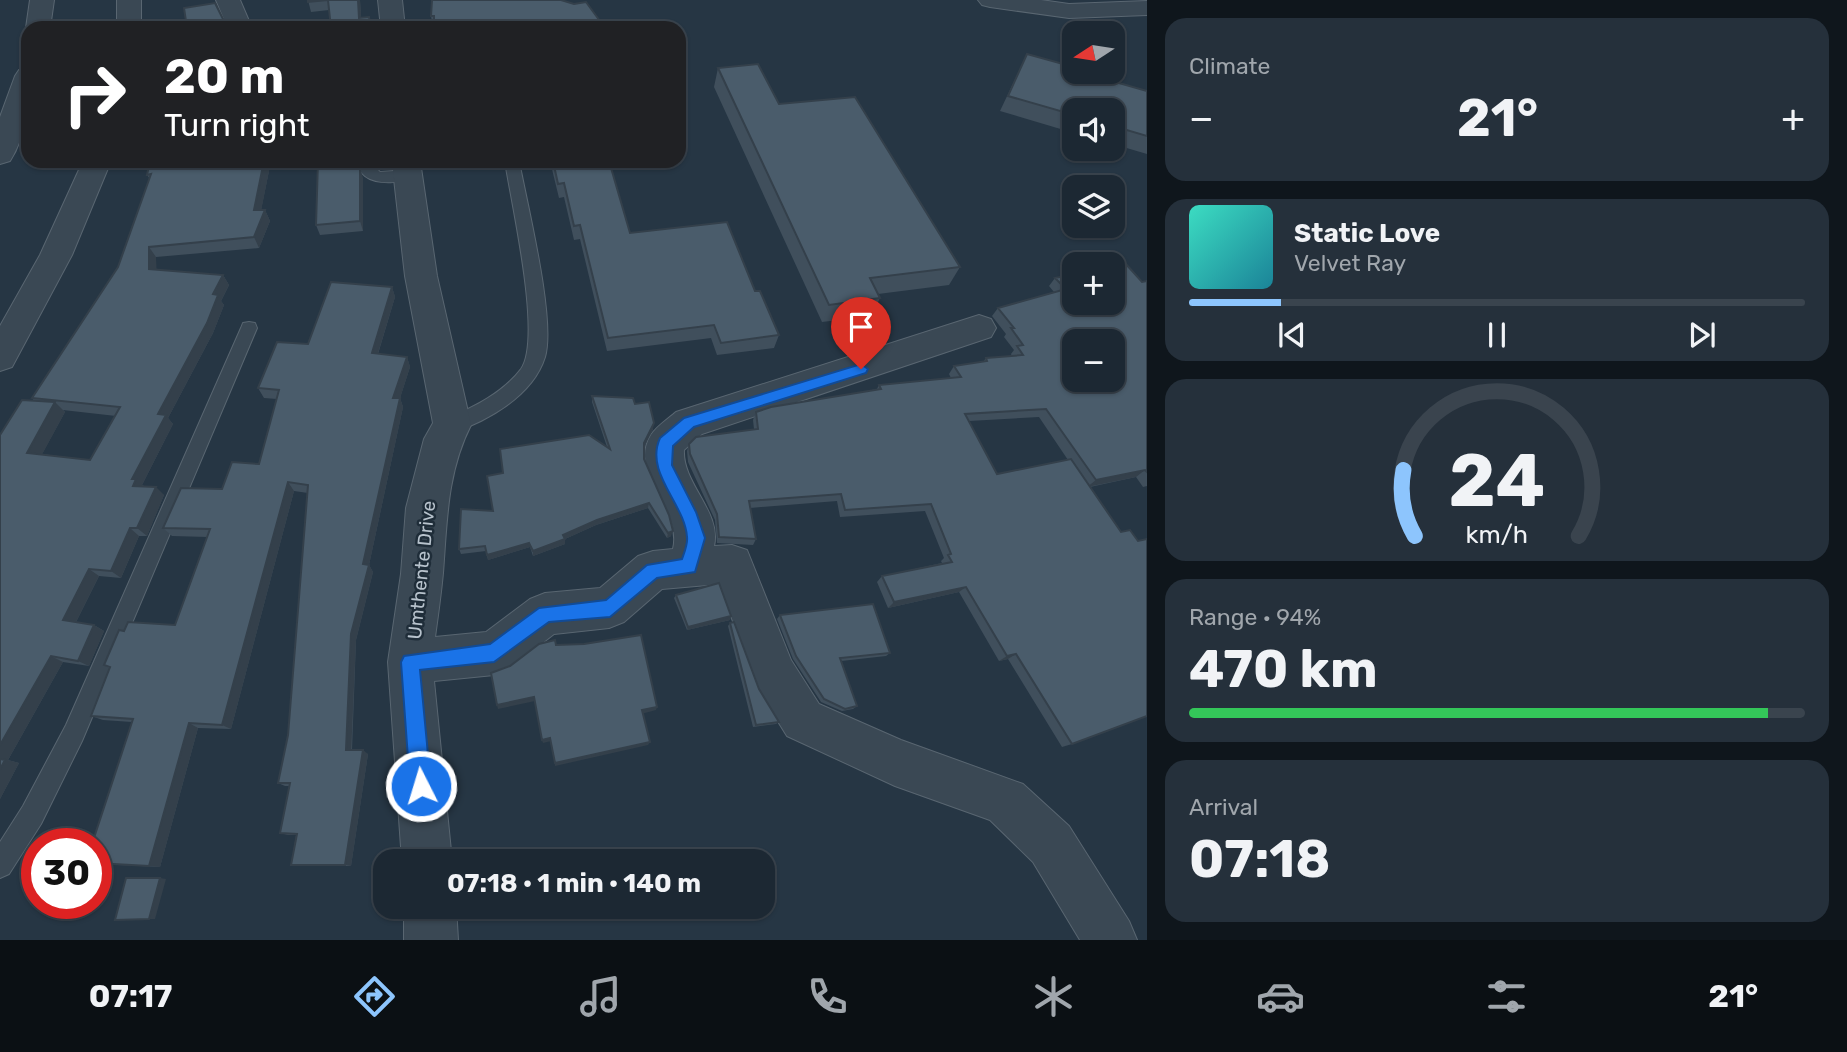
<!DOCTYPE html>
<html lang="en">
<head>
<meta charset="utf-8">
<style>
  :root { --surface:#1c2833; --page:#25303b; --text:#f1f3f6; --muted:#a0a6ac; --line:#3a444e; --accent:#8dc5fd }
  body { margin:0; font-family:Rubik,sans-serif; background:var(--page); color:var(--text); height:100vh; display:flex; flex-direction:column; font-size:26px; white-space:nowrap }
  * { box-sizing:border-box; margin:0 }
  p { font-size:23px; color:var(--muted) }
  .icon { flex:none; width:38px; height:38px; fill:none; stroke:currentColor; stroke-width:2; stroke-linecap:round; stroke-linejoin:round }
  .map { position:relative; flex:1; overflow:hidden }
  .details { display:flex; flex-direction:column; gap:18px; padding:18px; background:#0f161c; width:700px }
  .details>* { flex:none }
  .top-card { position:absolute; left:21px; top:21px; width:665px; height:147px; border-radius:21px; box-shadow:0 2px 5px #0004,0 0 0 2px var(--line); background:#202124; color:#fff; overflow:hidden }
  .needle { width:46px; rotate:258deg }
  .fabs { position:absolute; left:1062px; top:21px; display:grid; gap:14px }
  .fabs a { display:grid; place-items:center; width:63px; height:63px; border-radius:14px; background:var(--surface); box-shadow:0 2px 5px #0004,0 0 0 2px var(--line); font-size:35px }
  .speed { position:absolute; left:21px; top:828px; display:flex; gap:14px; font-size:35px; font-weight:700; text-align:center }
  .speed>* { display:grid; place-content:center; width:91px; height:91px; border-radius:50%; background:var(--surface); box-shadow:0 2px 5px #0004,0 0 0 2px var(--line); line-height:1 }
  .speed .limit { border:10px solid #d22; background:#fff; color:#111 }
  .pin { position:absolute; display:grid; place-items:center; width:60px; height:60px; color:#fff; margin:-72px -30px; border-radius:50% 50% 50% 0; rotate:-45deg; box-shadow:0 0 7px #0007 }
  .pin .icon { rotate:45deg }
  .me { position:absolute; width:77px; margin:-38px; rotate:355deg; stroke-linejoin:round; filter:drop-shadow(0 0 5px #0008) }
  .turn { display:flex; align-items:center; gap:24px; height:147px; padding:0 28px; font-size:32px }
  .turn .icon { width:91px; height:91px; stroke-width:2.5 }
  .turn b { display:block; font-size:49px; line-height:60px }
  .big { font-size:52px; font-weight:700; line-height:1.1 }
  .details .card { flex:1; display:flex; flex-direction:column; justify-content:center; gap:10px; min-width:0; padding:0 24px; border-radius:21px; background:var(--page) }
  .details .dial { align-items:center; gap:0 }
  .dial svg { height:182px; overflow:visible; fill:none; stroke:var(--line); stroke-width:7; stroke-linecap:round; text-anchor:middle }
  .dial text { fill:var(--text); stroke:none }
  .song { display:flex; align-items:center; gap:21px }
  .cover { width:84px; height:84px; border-radius:10px; background:linear-gradient(135deg,hsl(170 70% 55%),hsl(190 70% 35%)) }
  .played { height:7px; border-radius:4px; background:linear-gradient(90deg,var(--accent) 15%,var(--line) 15%) }
  .keys { display:flex; justify-content:space-around; direction:ltr }
  .heat { display:flex; justify-content:space-between; align-items:center; font-size:38px; direction:ltr }
  .charge { height:10px; border-radius:5px; background:linear-gradient(90deg,#34c759 94%,var(--line) 0) }
  .trip { position:absolute; left:373px; top:849px; width:402px; height:70px; border-radius:21px; background:var(--surface); box-shadow:0 2px 5px #0004,0 0 0 2px var(--line); font-weight:700; line-height:70px; text-align:center }
  .tab-bar { display:flex; height:112px; justify-content:space-around; align-items:center; background:#0b1014; color:var(--muted) }
  .tab-bar .icon { width:49px; height:49px }
  .tab-bar .active { color:var(--accent) }
  .tab-bar b { font-size:32px; color:var(--text) }
  main { display:flex; flex:1; min-height:0 }
  .map>svg:first-child { display:block }
  .lines { fill:none; stroke-linecap:round; stroke-linejoin:round }
  .service-casing { stroke:#596671; stroke-width:2 }
  .minor-casing { stroke:#596671; stroke-width:2 }
  .tertiary-casing { stroke:#596671; stroke-width:2 }
  .service { fill:#3a4854; fill-rule:evenodd }
  .minor { fill:#3a4854; fill-rule:evenodd }
  .tertiary { fill:#3a4854; fill-rule:evenodd }
  .wall { fill:#404f5c; fill-rule:evenodd }
  .shaded-wall { fill:#34404b }
  .building { fill:#4a5c6b; stroke:#34404b; stroke-width:2; fill-rule:evenodd }
  .route { fill:#1a73e8; stroke:#114b97; stroke-width:2 }
  .labels { text-anchor:middle; stroke-width:5; stroke-linejoin:round; paint-order:stroke }
  .street-label { font-size:19px; fill:#b8c3cd; stroke:#1f2d39 }
</style>
</head>
<body>
<main>
<div class="map">
<svg width="1147" height="940" viewBox="0 0 1147 940">
  <rect width="100%" height="100%" fill="#263644"/>
  <g class="lines">
    <g class="service-casing">
      <path id="service" d="M355 161H369L380 172 408 170 415 175C405 184 376 185 365 176 360 172 357 166 355 161Z
        M505 161H519C527 204 556 320 545 357 533 396 487 421 452 433L445 430 443 425 445 420C473 407 502 394 521 369 543 338 511 202 505 161Z
        M249 322 255 323 257 328 82 741 41 824 9 874 0 878V842L23 806 66 725 241 328 243 323Z"/>
    </g>
    <g class="minor-casing">
      <path id="minor" d="M216 0H240L252 28H228Z
        M378 0H402L405 28H381Z
        M978 0H1041L1069 4 1147 1V15L1069 18 990 7 982 5Z
        M392 161H420L437 276 471 425C447 472 447 521 443 573 441 594 438 616 435 637L486 632 530 599 545 593 600 588 638 556 653 551 673 549C683 509 627 474 651 435 657 426 668 419 676 412L979 315 991 319 996 328 991 337 702 434 684 450C682 483 722 512 714 546L732 545 747 550 791 660 819 704 901 740 1023 784 1069 826 1129 921 1137 940H1080L1033 862 990 820 895 786 787 736 759 691 719 584 662 589 624 622 609 628 554 634 510 668 494 675 434 681 452 861H402L388 662 401 574 406 508 424 439 433 423 405 276Z
        M404 906H456L458 940H404Z"/>
    </g>
    <g class="tertiary-casing">
      <path id="tertiary" d="M30 0H54L50 28H28V31L26 28Z
        M117 0H141V28H117Z
        M28 68C28 100 28 133 10 161L0 164V117L15 76 19 70Z
        M83 161H111L72 255 12 367 0 371V326L40 255Z"/>
    </g>
    <use href="#service" class="service"/>
    <use href="#minor" class="minor"/>
    <use href="#tertiary" class="tertiary"/>
  </g>
  <path class="wall" d="M308 0H360L361 18 372 28 329 10 311 12Z
    M431 16 605 28H433Z
    M1027 54 1098 77 1147 91V154L1113 144V110H1074V133L1000 111Z
    M718 68 779 104 960 267 949 285 878 294 880 298 871 316 822 322 714 87Z
    M679 102 684 114 682 128H679Z
    M150 161H271L261 210H265L270 221 259 248 156 257V270L223 275 229 285 221 301 224 305 213 333 168 418 173 424 142 485 164 495 147 536H139L121 578 99 576 76 622 94 625 104 631 89 666 63 662 8 760 19 763 0 799V435L34 401 32 398 118 267 150 179 147 175ZM63 410 116 416 90 460 42 454 65 412Z
    M372 161H390V168L381 169Z
    M550 161H627L626 165 611 167 630 233 755 291 779 335 774 348 717 355 711 338 607 351 580 239 574 240 564 197 559 198Z
    M363 178V231L320 235 316 225Z
    M1055 278 1142 282 1147 281V486L1143 487 1136 477 1090 487 1072 744 1062 747 1008 659 999 661 959 592 888 608 877 582 882 576 942 563 941 561 944 558 925 511 840 517 837 501 750 508 756 539 753 545 717 543 715 520 688 462 687 451 689 444 754 429 753 420 756 412 877 389 879 385 951 378 949 374 954 366 983 362 986 358 1012 356 1011 354 1014 350 1004 337 1006 334 992 316 998 308 1054 292 1049 286ZM1039 417 1068 460 997 474 969 421Z
    M392 287 395 297 378 354 407 357 410 367 400 398 403 407 369 565 373 572 356 640 352 750 368 754 351 866H298L291 865 296 835H288L280 833 290 786H285L278 783 288 735 308 493 294 491 231 729 198 728 160 867 96 864 132 722 103 720 91 716 110 669 104 665 124 631 175 625 208 537 172 536 163 528 259 464 277 399 264 398 258 388 308 344Z
    M592 396 635 404 653 429 644 447V459L671 536 667 538 648 508 596 525 565 539V544L533 556 530 547 488 560 486 551 461 554 459 549 493 511 503 473 607 447 592 402Z
    M676 595 731 616 730 620 687 630 674 598Z
    M780 615 890 653 886 656 841 661 857 706 853 709 842 711 821 702 793 659 777 619Z
    M730 623 759 689 779 722 776 724 753 727 728 626Z"/>
  <path class="shaded-wall" d="M358 0H360L362 28 359 18Z
    M264 161H271L259 221 254 210Z
    M379 161H390V168L381 169Z
    M360 168 363 178V231L360 221Z
    M265 210 270 221 259 248 254 237Z
    M149 247 156 257 157 280 149 269Z
    M223 275 229 285 221 301 224 305 213 333 168 418 173 424 142 485 145 488 133 486 132 479 158 414Z
    M392 287 395 297 375 363 372 353Z
    M407 357 410 367 400 398 403 407 369 565 373 572 356 640 351 754 346 750 351 634 393 398Z
    M55 402 65 412 38 462 27 453Z
    M654 423 653 429 643 449 644 443Z
    M1145 470 1136 477 1087 487 1096 480Z
    M288 482 294 491 231 729 222 725Z
    M156 487 164 495 147 536 137 528Z
    M649 503 648 508 596 525 565 539V544L533 556V551L563 535 597 520Z
    M130 528 139 536 121 578 111 571Z
    M673 531 671 536 667 538 668 533Z
    M529 543 530 547 488 560 487 555Z
    M89 569 99 576 74 626 63 620Z
    M966 587 959 592 888 608 894 602Z
    M731 616 730 620 687 630 688 627Z
    M94 625 104 631 89 666 78 661Z
    M1016 654 1008 659 999 661 1007 656Z
    M51 656 63 662 8 760 19 763 0 799V745Z
    M534 697 535 701 498 709 497 705Z
    M657 707 656 710 641 714 642 710Z
    M189 723 198 728 160 867 149 866Z
    M550 738 551 741 543 743 542 740Z
    M650 742 648 745 555 766V763Z
    M363 750 368 754 351 866 345 865Z
    M160 878 166 879 155 919H149Z"/>
  <path class="building" d="M308 0H328L308 2Z
    M328 0H358L359 18 369 17 371 28H331Z
    M432 0H561L574 4 586 2 605 28H434V16H431Z
    M215 3 223 19 224 28H187L184 8Z
    M640 27 643 28H607Z
    M1027 54 1074 67V72H1091L1099 74 1098 77 1147 91V136L1113 126V110H1074V115L1008 96Z
    M758 64 779 104 855 97 960 267 870 278 880 298 829 305 718 68Z
    M679 102 684 114H679Z
    M150 161H264L254 210H265L254 237 149 247V269L223 275 213 294 218 295 207 323 158 414 166 415 132 479H136L133 486 156 487 137 528H130L111 571 89 569 63 620 94 625 78 661 51 656 0 745V435L22 400 55 402 27 453 90 460 120 407 32 398 118 267 151 174 147 175Z
    M318 161H355L360 168V221L316 225Z
    M553 161H609L630 233 727 222 755 291H760L779 335 721 343 714 325 608 338 580 225 574 226 564 183 558 184Z
    M1125 263 1142 282 1147 281V472L1145 470 1096 480 1046 409 965 414 997 474 1071 459 1121 532 1130 530 1138 541 1147 539V716L1072 744 1016 654 1007 656 966 587 894 602 882 576 952 562 948 555 951 554 931 504 845 510 841 494 749 501 756 539 719 537 717 514 690 454 689 444 696 437 758 429 756 412 771 407 881 389 879 385 961 377 954 366 987 361 986 358 1023 355 1017 346 1023 345 1011 328H1014L998 308 1066 289 1055 278 1074 274V303H1113V266ZM1074 341H1113V380H1074Z
    M331 282 392 287 372 353 407 357 393 398H400L363 564 369 565 351 634 346 750H363L345 865H291L297 834 280 833 290 783H278L288 735 308 485 288 482 222 725 189 723 149 866 96 863V844H92L133 719 91 716 110 667 104 665 119 630 124 631 128 622 175 625 210 529 163 528 181 488 222 489 232 462 259 464 279 390 258 388 277 342 308 344Z
    M592 396 633 398 635 404 649 402 654 423 644 443V459L669 515 673 531 668 533 649 503 597 520 563 535 565 539 533 551 529 543 487 555 485 546 459 549 461 509 493 511 487 476 503 473 500 449 589 435 610 449Z
    M719 583 731 616 688 627 676 595Z
    M873 604 890 653 840 658 857 706 845 709 824 699 796 656 780 615Z
    M734 622 759 689 779 722 756 725 730 623Z
    M641 635 657 707 642 710 650 742 555 763 550 738 542 740 534 697 497 705 491 673 510 666 539 644 555 640 556 645 584 644Z
    M0 759 5 760 0 769Z
    M126 878H160L149 919 115 920Z"/>
  <path class="route" d="M861 364 868 369 866 373 694 427 673 446 672 465 696 512 705 538 695 572 657 578 610 617 549 622 494 662 420 670 431 786 428 794 421 796 413 794 410 786 401 662 404 656 490 644 539 608 606 600 647 565 682 559C684 553 688 544 687 537 685 504 644 473 660 438L684 418Z"/>
  <g class="labels">
    <g class="street-label">
      <text transform="translate(421 570) rotate(-84)" y="7">Umthente Drive</text>
    </g>
  </g>
</svg>
<div class="fabs">
<a><svg class="needle" viewBox="-14 -14 28 28"><path d="M0-13l5 13h-10z" fill="#e53935"/><path d="M0 13l5-13h-10z" fill="#a0a6ac"/></svg></a>
<a><svg class="icon" aria-label="sound" viewBox="0 0 24 24"><path d="M4 9h4l5-4v14l-5-4H4zM17 9q2 3 0 6"/></svg></a>
<a><svg class="icon" aria-label="layers" viewBox="0 0 24 24"><path d="M12 4l9 5-9 5-9-5zM3 14l9 5 9-5"/></svg></a>
<a>+</a>
<a>−</a>
</div>
<div class="speed"><div class="limit">30</div></div>
<div class="pin" style="left:861px;top:369px;background:#d93025"><svg class="icon" aria-label="arrive" viewBox="0 0 24 24"><path d="M6 21V4h12l-3 4 3 4H6"/></svg></div>
<svg class="me" style="left:421px;top:786px" viewBox="-20 -20 40 40"><circle r="17" fill="#1a73e8" stroke="#fff" stroke-width="3"/><path d="M0-11L8 9 0 5-8 9z" fill="#fff"/></svg>
<div class="trip">07:18 · 1 min · 140 m</div>
<div class="top-card">
<div class="turn"><svg class="icon" aria-label="right" viewBox="0 0 24 24"><path d="M7 20v-9h11M14 6l5 5-5 5"/></svg><div><b>20 m</b>Turn right</div></div>
</div>
</div>
<section class="details">
<div class="card"><p>Climate</p>
<div class="heat"><a>−</a><b class="big">21°</b><a>+</a></div>
</div>
<div class="card">
<div class="song"><i class="cover"></i><div><b>Static Love</b><p>Velvet Ray</p></div></div>
<div class="played"></div>
<div class="keys"><svg class="icon" aria-label="previous" viewBox="0 0 24 24"><path d="M18 5L8 12l10 7zM5 5v14"/></svg><svg class="icon" aria-label="pause" viewBox="0 0 24 24"><path d="M8 5v14M16 5v14"/></svg><svg class="icon" aria-label="next" viewBox="0 0 24 24"><path d="M6 5l10 7-10 7zM19 5v14"/></svg></div>
</div>
<div class="card dial"><svg viewBox="0 0 100 80">
<path d="M14 69A42 42 0 1 1 86 69"/>
<path d="M14 69A42 42 0 0 1 9 40" stroke="#8dc5fd"/>
<text x="50" y="56" font-size="32" font-weight="700">24</text>
<text x="50" y="72" font-size="11">km/h</text>
</svg></div>
<div class="card"><p>Range · 94%</p><b class="big">470 km</b><div class="charge"></div></div>
<div class="card"><p>Arrival</p><b class="big">07:18</b></div>
</section>
</main>
<nav class="tab-bar">
<b>07:17</b>
<svg class="icon active" aria-label="directions" viewBox="0 0 24 24"><path d="M12 3l9 9-9 9-9-9zM9 14v-3h6M13 9l2 2-2 2"/></svg>
<svg class="icon" aria-label="music" viewBox="0 0 24 24"><path d="M9 18V5l10-2v13"/><circle cx="6" cy="18" r="3"/><circle cx="16" cy="16" r="3"/></svg>
<svg class="icon" aria-label="phone" viewBox="0 0 24 24"><path d="M5 4h4l2 5-3 2q2 4 5 5l2-3 5 2v4C11 20 4 13 5 4z"/></svg>
<svg class="icon" aria-label="climate" viewBox="0 0 24 24"><path d="M12 3v18M4 7l16 10M4 17L20 7"/></svg>
<svg class="icon" aria-label="car" viewBox="0 0 24 24"><path d="M5 17H2v-5l4-1 3-4h7l3 4 3 1v5h-3M9 17h6M6 11h13"/><circle cx="7" cy="17" r="2"/><circle cx="17" cy="17" r="2"/></svg>
<svg class="icon" aria-label="filters" viewBox="0 0 24 24"><path d="M4 7h16M4 17h16"/><circle cx="9" cy="7" r="2"/><circle cx="15" cy="17" r="2"/></svg>
<b>21°</b>
</nav>
</body>
</html>
